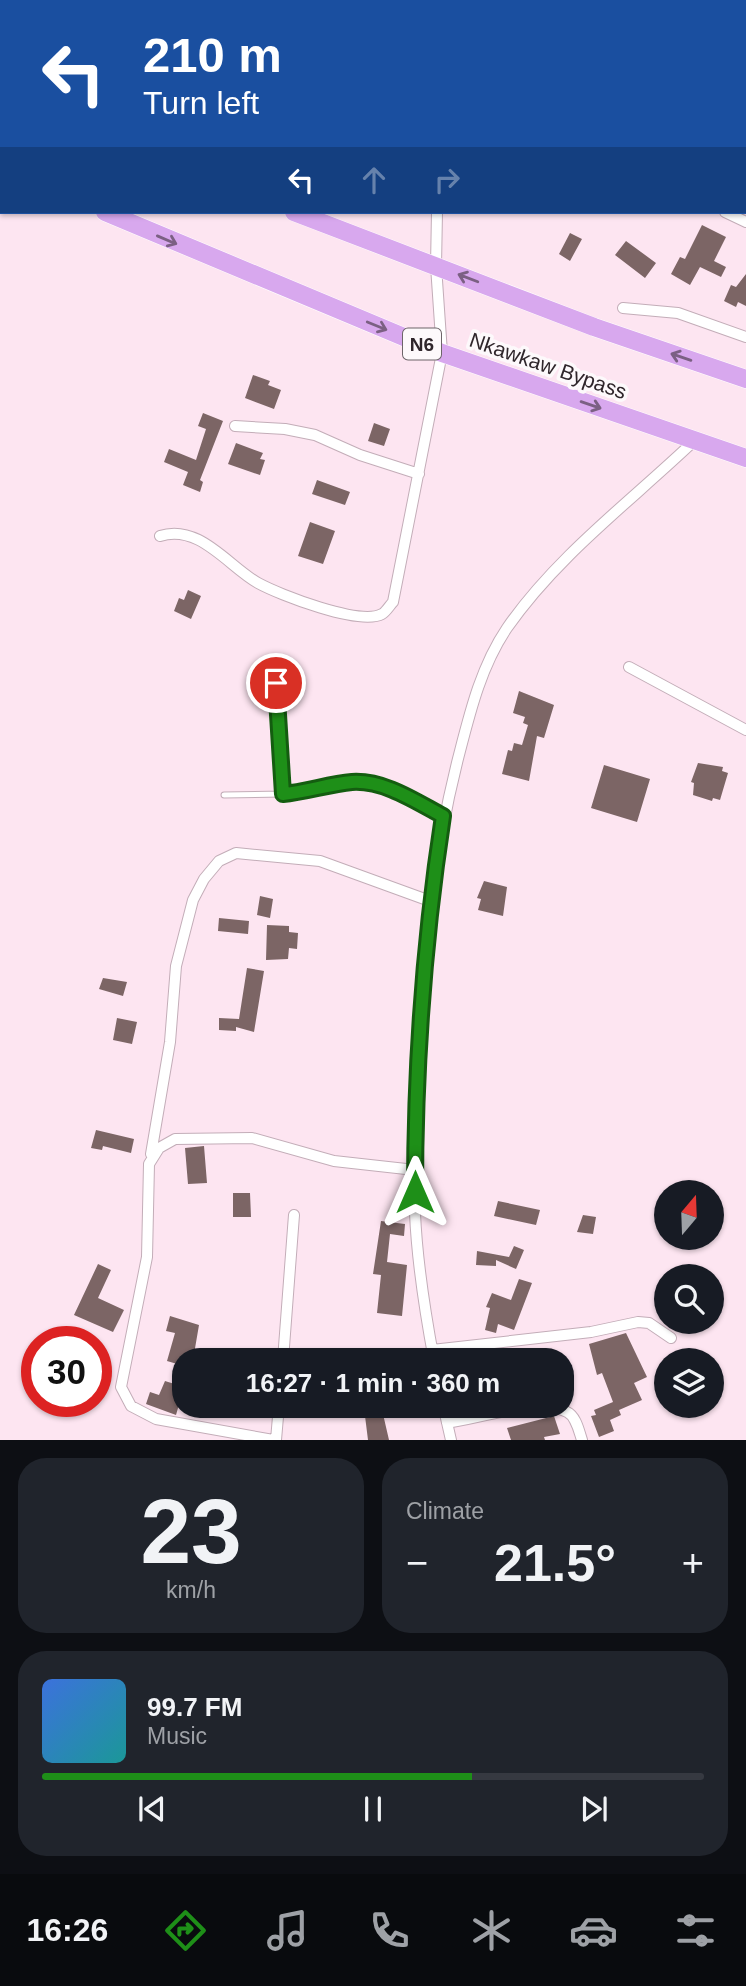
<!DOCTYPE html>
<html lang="en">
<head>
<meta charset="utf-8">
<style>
  :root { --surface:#171b24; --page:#20242c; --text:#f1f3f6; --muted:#9ea1a6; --line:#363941; --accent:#1e8f18 }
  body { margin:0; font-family:Arial,sans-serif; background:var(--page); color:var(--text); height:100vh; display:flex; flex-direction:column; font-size:26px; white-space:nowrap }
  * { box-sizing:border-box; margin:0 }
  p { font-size:23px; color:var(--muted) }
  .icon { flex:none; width:38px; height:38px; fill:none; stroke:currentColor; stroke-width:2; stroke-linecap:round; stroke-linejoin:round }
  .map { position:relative; height:1440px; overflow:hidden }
  .side { display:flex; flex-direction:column; gap:18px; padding:18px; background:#0d0f14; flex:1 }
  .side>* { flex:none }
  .top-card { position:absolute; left:0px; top:0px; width:747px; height:214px; box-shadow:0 2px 5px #0004; background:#1a4fa0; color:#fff; overflow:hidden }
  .needle { width:46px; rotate:19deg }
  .buttons { position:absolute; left:654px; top:1180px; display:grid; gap:14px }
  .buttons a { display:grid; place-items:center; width:70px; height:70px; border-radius:50%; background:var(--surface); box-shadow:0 2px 5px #0004; font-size:35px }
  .speed { position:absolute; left:21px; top:1326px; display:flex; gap:14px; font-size:35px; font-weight:700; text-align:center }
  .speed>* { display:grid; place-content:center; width:91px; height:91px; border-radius:50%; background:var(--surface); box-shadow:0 2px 5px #0004; line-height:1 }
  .speed .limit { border:10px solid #d22; background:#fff; color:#111 }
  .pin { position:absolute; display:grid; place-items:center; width:60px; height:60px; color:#fff; margin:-30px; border:4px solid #fff; border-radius:50%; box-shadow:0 2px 7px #0007 }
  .me { position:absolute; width:77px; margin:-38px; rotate:0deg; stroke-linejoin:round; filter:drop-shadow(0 0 5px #0008) }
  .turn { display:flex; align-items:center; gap:24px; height:147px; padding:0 28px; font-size:32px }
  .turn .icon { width:91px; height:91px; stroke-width:2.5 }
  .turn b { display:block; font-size:49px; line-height:60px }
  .lanes { display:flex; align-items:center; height:66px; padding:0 28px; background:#0003; justify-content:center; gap:35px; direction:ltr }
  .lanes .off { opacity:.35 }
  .big { font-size:52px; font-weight:600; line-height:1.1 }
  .side .widget { flex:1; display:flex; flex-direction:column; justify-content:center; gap:10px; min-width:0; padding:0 24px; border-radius:28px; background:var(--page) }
  .side .dial { align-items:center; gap:0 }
  .dial b { font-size:91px; line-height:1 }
  .song { display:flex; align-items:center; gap:21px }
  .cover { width:84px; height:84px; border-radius:10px; background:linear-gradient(135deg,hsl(220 70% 55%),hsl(180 70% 35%)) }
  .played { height:7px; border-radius:4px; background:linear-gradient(90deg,var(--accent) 65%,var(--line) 65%) }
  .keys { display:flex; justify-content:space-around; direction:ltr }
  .heat { display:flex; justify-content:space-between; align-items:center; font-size:38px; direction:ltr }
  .side .tiles { flex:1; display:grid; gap:18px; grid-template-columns:1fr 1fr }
  .widget:last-child { grid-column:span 2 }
  .trip { position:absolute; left:172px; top:1348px; width:402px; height:70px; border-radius:28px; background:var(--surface); box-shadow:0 2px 5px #0004; font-weight:600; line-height:70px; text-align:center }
  .dock { display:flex; height:112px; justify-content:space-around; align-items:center; background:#090b0e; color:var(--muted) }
  .dock .icon { width:49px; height:49px }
  .dock .selected { color:var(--accent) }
  .dock b { font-size:32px; color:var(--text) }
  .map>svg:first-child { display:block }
  .building { fill:#7c6565 }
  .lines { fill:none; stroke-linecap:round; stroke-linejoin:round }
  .service-casing { stroke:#c3adb8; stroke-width:7 }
  .minor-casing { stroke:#c3adb8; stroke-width:12 }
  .trunk-casing { stroke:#fff; stroke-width:19 }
  .service { stroke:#fff; stroke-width:5 }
  .minor { stroke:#fff; stroke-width:10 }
  .trunk { stroke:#d8a8ee; stroke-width:18 }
  .oneway { stroke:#7b6083 }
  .route-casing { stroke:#145d10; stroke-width:18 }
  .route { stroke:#1e8f18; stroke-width:12 }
  .labels { text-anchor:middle; stroke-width:7; stroke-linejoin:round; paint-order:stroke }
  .shield { fill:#fdf9fb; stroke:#6d6569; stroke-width:2 }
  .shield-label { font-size:19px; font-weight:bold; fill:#2f262b }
  .street-label { font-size:21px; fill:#2f262b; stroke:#fdf9fb }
</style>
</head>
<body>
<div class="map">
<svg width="746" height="1440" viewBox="0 0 746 1440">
  <rect width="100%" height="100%" fill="#fde5f1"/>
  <path class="building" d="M702 225 726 237 714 261 726 267 721 277 700 267 690 285 671 274 680 257 685 259Z
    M570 233 582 239 570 261 559 254Z
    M626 241 656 263 645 278 615 255Z
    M746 274V306L738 302 736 307 724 301 731 285 736 287Z
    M253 375 270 381 268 385 281 390 274 409 245 398Z
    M203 413 223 421 200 480 203 482 200 492 183 485 188 472 164 462 169 449 196 460 206 429 198 426Z
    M374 423 390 429 384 446 368 441Z
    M236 443 263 453 260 459 265 460 260 475 228 464Z
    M317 480 350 492 345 505 312 494Z
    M310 522 335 531 323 564 298 556Z
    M188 590 201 596 191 619 174 611 179 598 184 600Z
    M519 691 554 705 544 738 537 736 529 781 502 774 508 750 512 751 514 743 522 745 528 725 523 723 525 717 513 713Z
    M698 763 723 767 722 771 728 773 720 800 713 798 712 801 693 795 694 783 691 782Z
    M604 765 650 779 637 822 591 808Z
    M484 881 507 887 503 916 478 910 481 899 477 898Z
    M260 896 273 899 270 918 257 915Z
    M219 918 249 921 248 934 218 931Z
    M267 925 289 926V932L298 933 297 949 289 948 288 959 266 960Z
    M247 968 264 971 254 1032 236 1027V1031L219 1030V1018L239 1019Z
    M103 978 127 982 123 996 99 989Z
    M117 1018 137 1022 132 1044 113 1040Z
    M96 1130 134 1139 131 1153 103 1146 102 1150 91 1148Z
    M204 1146 207 1183 188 1184 185 1148Z
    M233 1193H250L251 1217H233Z
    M498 1201 540 1210 536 1225 494 1216Z
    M583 1215 596 1217 593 1234 577 1232Z
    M381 1221 405 1224 404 1236 390 1234 387 1262 407 1265 402 1316 377 1313 381 1275 373 1274Z
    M514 1246 524 1250 516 1269 496 1260V1266L476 1265 477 1251 509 1257Z
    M98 1264 111 1270 98 1298 124 1310 113 1332 74 1315Z
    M519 1279 532 1283 514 1330 498 1324 496 1333 485 1330 490 1308 486 1307 492 1293 511 1300Z
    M170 1316 199 1325 193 1360H184V1366L167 1361 175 1333 166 1331Z
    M626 1333 647 1377 634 1383 642 1400 619 1410 621 1415 610 1420 614 1431 599 1437 591 1416 596 1415 594 1410 613 1402 602 1373 597 1375 589 1344Z
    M165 1381 184 1387 176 1415 146 1404 150 1392 159 1395Z
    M383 1414 389 1440H368L365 1416Z
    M554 1416 560 1434 544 1437 545 1440H511L507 1428Z"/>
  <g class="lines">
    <g class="service-casing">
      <path id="service" d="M276 683 283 794
        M224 795 283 794 351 782 370 783 390 789 443 815"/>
    </g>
    <g class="minor-casing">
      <path id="minor" d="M335 2 336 0
        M725 212 746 222
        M623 308 678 313 746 337
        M235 426 285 429 315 435 360 455 419 474
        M160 536C199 523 229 567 258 583 280 595 360 626 382 614 386 612 390 605 393 602L442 353 436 266 437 212
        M629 667 746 730
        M151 1154 170 1042 176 966 193 900 204 879 219 861 236 853 320 861 430 901
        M432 1350 591 1332 638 1322 649 1323 671 1338
        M283 1360 294 1215
        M434 1360C425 1312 417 1261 415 1213 413 1165 418 1118 420 1070 425 957 431 861 460 751 471 708 482 665 507 628 557 556 631 501 694 441
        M443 1405 451 1440
        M447 1423C477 1419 540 1398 567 1412 576 1416 579 1431 582 1440
        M273 1440 156 1419 131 1406 121 1387 147 1257 149 1164 159 1148 175 1139 252 1138 334 1161 415 1170
        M276 1440 279 1405"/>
    </g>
    <g class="trunk-casing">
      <path id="trunk" d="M0 84 2 85
        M0 165H2
        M105 212 442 353 746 458
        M294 212 594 327 746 379"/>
    </g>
    <use href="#service" class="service"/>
    <use href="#minor" class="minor"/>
    <use href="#trunk" class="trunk"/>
  </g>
  <defs><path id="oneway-shaft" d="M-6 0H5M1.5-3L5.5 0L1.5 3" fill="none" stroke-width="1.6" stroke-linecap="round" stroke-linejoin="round" transform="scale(1.75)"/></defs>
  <g class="oneway">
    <use href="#oneway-shaft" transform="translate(167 240) rotate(23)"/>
    <use href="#oneway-shaft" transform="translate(468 278) rotate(-159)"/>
    <use href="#oneway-shaft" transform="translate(377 326) rotate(22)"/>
    <use href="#oneway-shaft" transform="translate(681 357) rotate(-161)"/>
    <use href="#oneway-shaft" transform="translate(591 405) rotate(19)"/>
  </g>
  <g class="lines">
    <g class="route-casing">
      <path id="route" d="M276 683 283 794C306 792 329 784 352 782 384 780 415 801 443 816 424 940 415 1066 415 1192"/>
    </g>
    <use href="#route" class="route"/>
  </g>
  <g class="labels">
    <rect class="shield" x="403" y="328.5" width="38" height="31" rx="5"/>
    <g class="shield-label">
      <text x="422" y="351">N6</text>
    </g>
    <g class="street-label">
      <text transform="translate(548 366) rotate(19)" y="7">Nkawkaw Bypass</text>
    </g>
  </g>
</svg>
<div class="buttons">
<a><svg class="needle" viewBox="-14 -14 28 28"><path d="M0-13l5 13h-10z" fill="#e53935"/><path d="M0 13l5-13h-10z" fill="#9ea1a6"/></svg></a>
<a><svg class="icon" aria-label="search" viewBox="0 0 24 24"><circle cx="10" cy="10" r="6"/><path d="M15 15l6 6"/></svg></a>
<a><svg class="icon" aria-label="layers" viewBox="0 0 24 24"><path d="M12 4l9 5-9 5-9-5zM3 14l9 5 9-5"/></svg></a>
</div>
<div class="speed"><div class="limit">30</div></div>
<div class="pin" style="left:276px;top:683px;background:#d93025"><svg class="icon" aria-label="arrive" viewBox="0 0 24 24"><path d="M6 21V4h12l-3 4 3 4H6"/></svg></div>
<svg class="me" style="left:415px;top:1192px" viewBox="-20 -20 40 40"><path d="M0-17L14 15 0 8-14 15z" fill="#1e8f18" stroke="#fff" stroke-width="4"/></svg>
<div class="trip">16:27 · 1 min · 360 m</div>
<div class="top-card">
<div class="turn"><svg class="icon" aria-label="left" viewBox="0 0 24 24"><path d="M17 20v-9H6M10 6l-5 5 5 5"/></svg><div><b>210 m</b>Turn left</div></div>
<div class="lanes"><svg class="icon" aria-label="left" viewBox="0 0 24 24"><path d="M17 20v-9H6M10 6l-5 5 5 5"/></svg><svg class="icon off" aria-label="ahead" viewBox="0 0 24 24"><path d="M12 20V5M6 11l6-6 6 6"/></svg><svg class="icon off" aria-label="right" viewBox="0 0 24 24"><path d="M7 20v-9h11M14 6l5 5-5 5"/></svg></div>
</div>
</div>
<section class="side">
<div class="tiles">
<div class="widget dial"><b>23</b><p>km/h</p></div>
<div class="widget"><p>Climate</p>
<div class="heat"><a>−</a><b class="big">21.5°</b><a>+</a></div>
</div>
<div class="widget">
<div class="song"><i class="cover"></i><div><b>99.7 FM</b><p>Music</p></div></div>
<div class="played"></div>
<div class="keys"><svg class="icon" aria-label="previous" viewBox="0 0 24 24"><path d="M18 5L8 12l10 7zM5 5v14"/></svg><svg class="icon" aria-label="pause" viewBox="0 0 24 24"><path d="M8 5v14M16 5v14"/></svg><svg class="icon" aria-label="next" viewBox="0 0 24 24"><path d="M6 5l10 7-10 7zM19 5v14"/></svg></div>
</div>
</div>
</section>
<nav class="dock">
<b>16:26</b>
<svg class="icon selected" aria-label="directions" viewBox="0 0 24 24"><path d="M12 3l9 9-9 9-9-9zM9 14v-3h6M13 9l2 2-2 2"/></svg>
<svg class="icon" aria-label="music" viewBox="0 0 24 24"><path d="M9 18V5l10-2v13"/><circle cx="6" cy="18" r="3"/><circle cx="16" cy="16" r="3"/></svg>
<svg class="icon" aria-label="phone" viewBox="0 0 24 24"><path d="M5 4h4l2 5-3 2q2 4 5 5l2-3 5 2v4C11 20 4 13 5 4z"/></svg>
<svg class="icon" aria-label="climate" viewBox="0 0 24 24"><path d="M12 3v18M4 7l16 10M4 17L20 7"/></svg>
<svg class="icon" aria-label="car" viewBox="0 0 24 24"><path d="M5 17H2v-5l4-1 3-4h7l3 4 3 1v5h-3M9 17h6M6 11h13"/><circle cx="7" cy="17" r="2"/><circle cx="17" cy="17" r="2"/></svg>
<svg class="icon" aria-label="filters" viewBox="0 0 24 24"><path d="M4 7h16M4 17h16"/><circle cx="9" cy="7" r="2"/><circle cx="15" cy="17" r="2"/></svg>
</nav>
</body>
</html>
